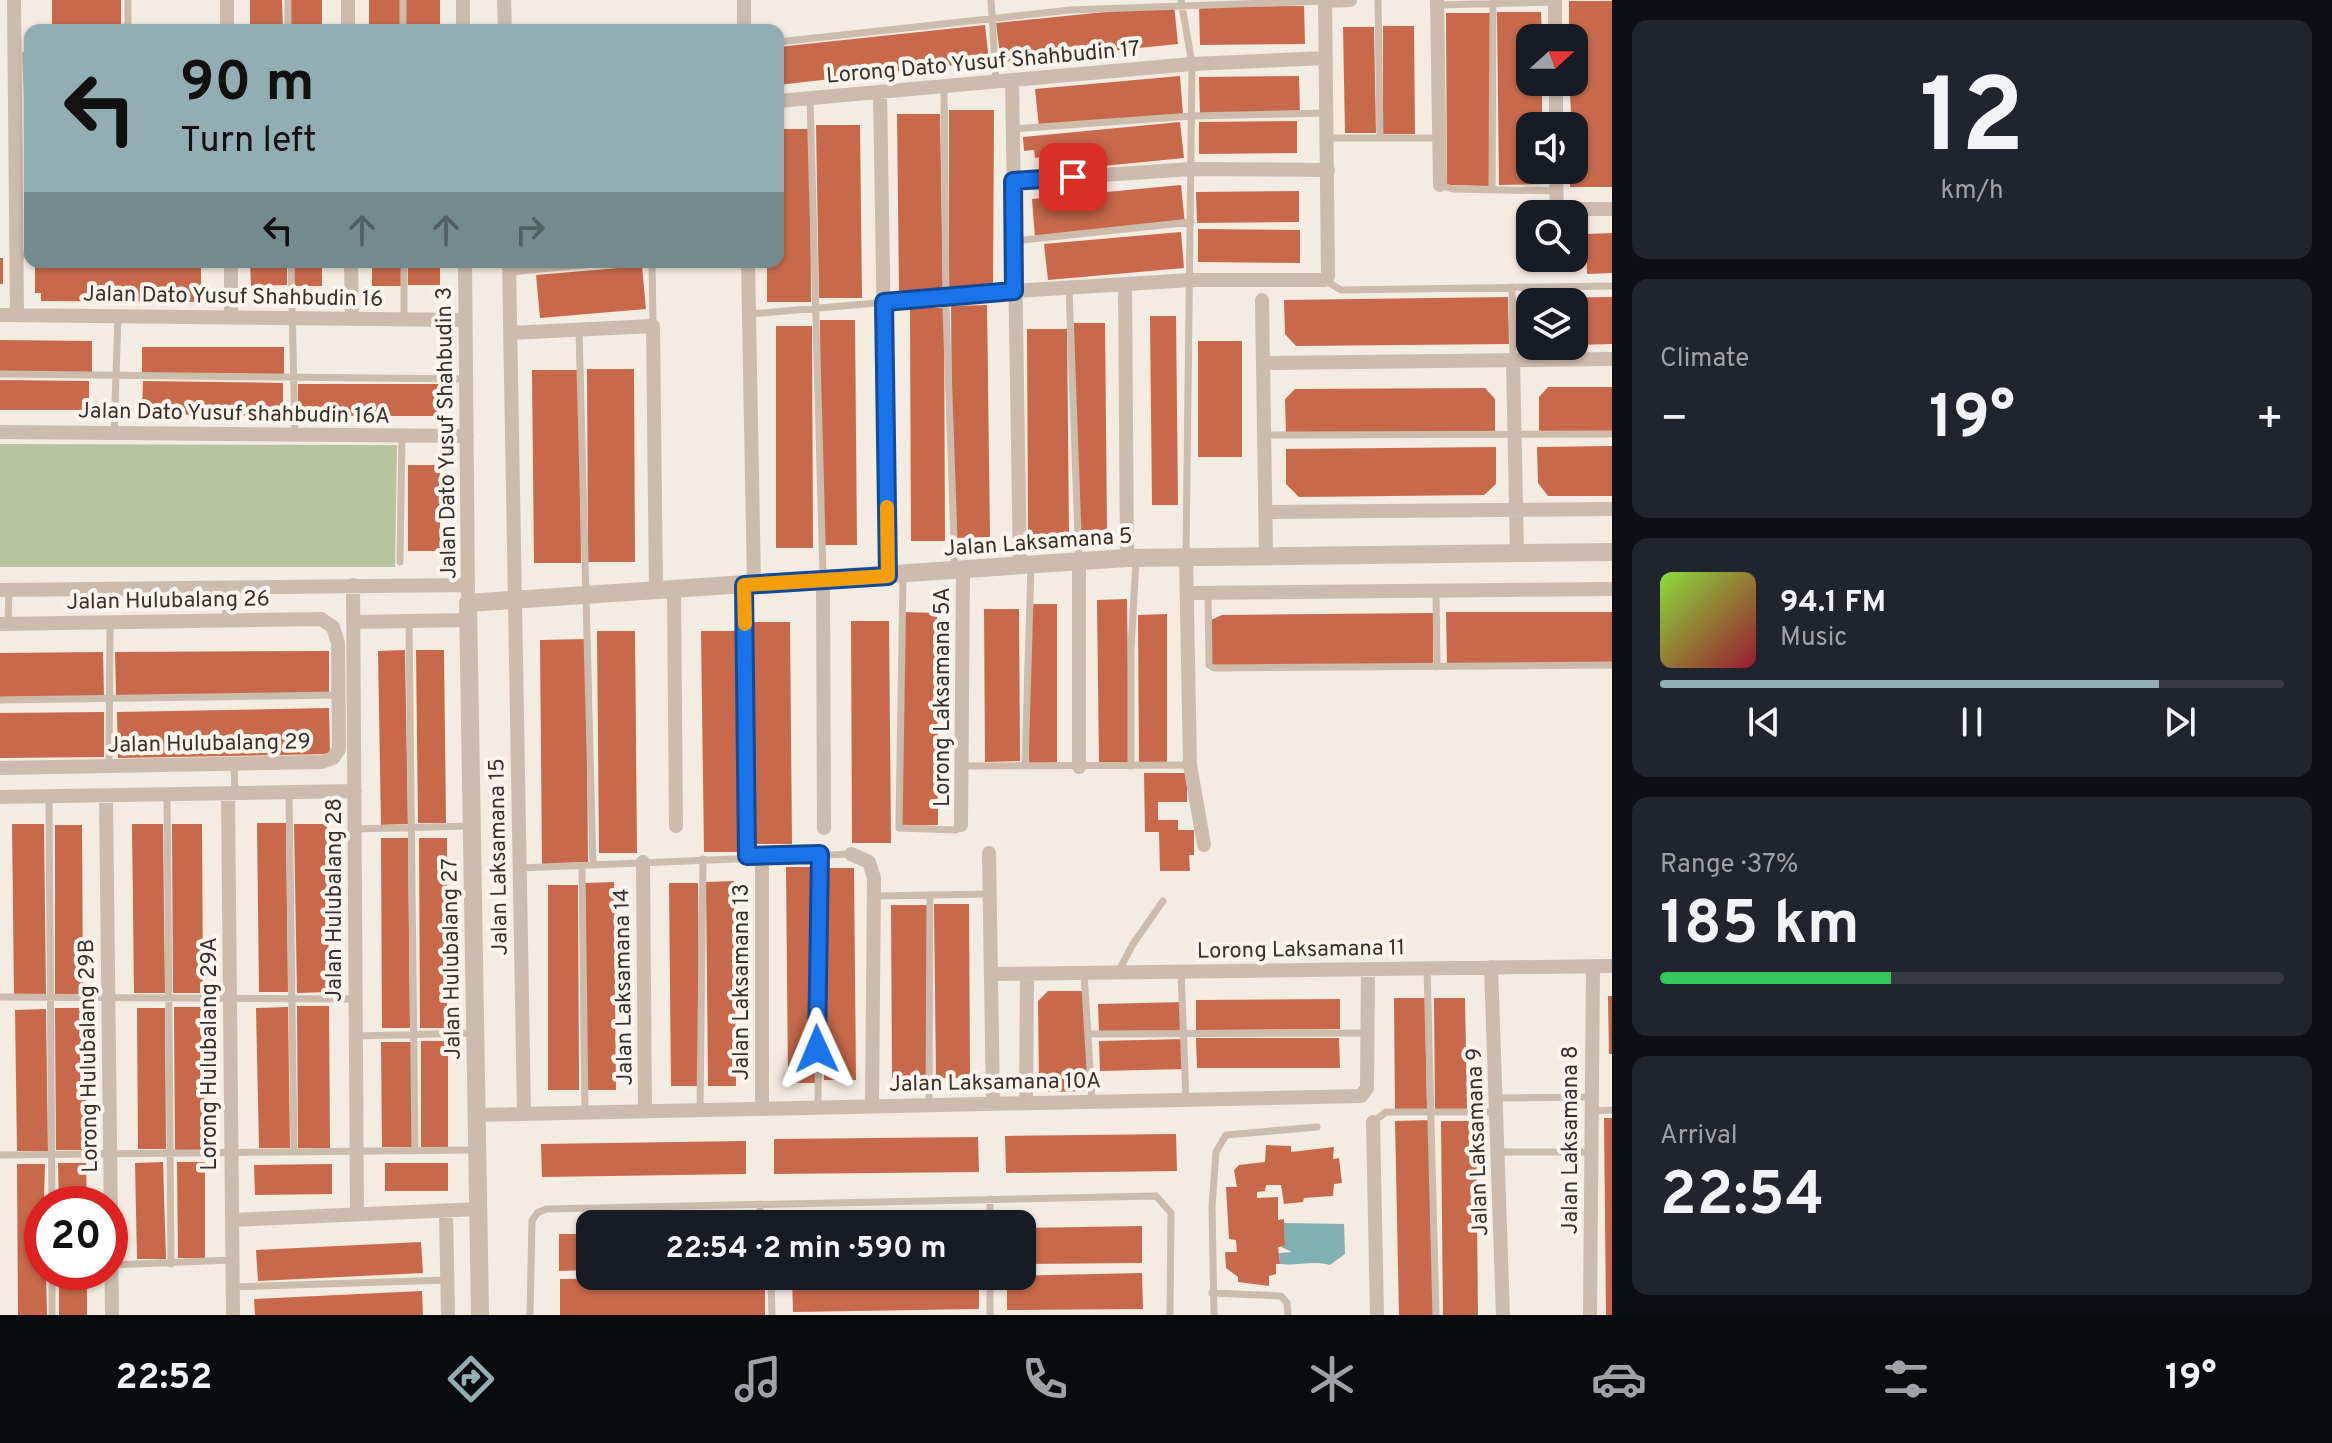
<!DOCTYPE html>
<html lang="en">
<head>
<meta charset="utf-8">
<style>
  :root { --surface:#171b24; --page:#20242c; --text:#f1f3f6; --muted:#9ea1a6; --line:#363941; --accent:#92aeb2 }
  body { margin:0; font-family:Overpass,sans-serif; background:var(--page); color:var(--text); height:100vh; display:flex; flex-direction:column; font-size:30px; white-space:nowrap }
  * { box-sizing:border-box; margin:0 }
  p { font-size:26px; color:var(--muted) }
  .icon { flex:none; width:44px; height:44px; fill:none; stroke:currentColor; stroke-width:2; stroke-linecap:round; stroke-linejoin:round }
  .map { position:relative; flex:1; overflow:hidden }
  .drawer { display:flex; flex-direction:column; gap:20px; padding:20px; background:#0d0f14; width:720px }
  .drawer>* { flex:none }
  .guide { position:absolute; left:24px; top:24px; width:760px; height:244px; border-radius:16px; box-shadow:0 2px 6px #0004; background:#92aeb2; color:#111; overflow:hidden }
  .needle { width:52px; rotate:69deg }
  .fabs { position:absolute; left:1516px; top:24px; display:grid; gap:16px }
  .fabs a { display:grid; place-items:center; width:72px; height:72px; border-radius:16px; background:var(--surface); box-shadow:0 2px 6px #0004; font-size:40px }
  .speed { position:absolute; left:24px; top:1186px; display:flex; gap:16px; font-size:40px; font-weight:700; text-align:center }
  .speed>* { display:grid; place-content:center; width:104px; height:104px; border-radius:50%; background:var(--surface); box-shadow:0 2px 6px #0004; line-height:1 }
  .speed .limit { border:12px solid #d22; background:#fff; color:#111 }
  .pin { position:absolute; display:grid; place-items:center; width:68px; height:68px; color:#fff; margin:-34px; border-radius:16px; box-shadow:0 4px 12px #0006 }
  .me { position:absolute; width:88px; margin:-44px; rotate:359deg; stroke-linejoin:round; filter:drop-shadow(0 0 6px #0008) }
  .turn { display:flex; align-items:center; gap:28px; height:168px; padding:0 24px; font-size:36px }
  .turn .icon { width:104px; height:104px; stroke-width:2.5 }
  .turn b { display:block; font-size:56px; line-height:68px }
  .lanes { display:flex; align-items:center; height:76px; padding:0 24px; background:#0003; justify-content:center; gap:40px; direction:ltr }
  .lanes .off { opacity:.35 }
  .big { font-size:60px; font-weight:700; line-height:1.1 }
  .drawer .widget { flex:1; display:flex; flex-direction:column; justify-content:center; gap:12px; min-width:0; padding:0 28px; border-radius:16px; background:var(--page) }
  .drawer .dial { align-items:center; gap:0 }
  .dial b { font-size:104px; line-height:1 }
  .song { display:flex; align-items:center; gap:24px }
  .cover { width:96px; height:96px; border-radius:12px; background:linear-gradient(135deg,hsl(90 70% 55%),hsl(350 70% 35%)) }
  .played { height:8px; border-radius:4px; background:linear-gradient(90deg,var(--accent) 80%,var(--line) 80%) }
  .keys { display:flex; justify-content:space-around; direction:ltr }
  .heat { display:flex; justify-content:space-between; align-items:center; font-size:44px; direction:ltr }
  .charge { height:12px; border-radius:6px; background:linear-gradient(90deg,#34c759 37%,var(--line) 0) }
  .trip { position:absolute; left:576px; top:1210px; width:460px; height:80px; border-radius:16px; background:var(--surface); box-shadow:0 2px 6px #0004; font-weight:700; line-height:80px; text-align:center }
  .tabs { display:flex; height:128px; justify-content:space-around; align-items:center; background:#090b0e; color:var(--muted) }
  .tabs .icon { width:56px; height:56px }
  .tabs .on { color:var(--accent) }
  .tabs b { font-size:36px; color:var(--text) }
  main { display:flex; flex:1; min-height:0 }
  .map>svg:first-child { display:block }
  .green { fill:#b8c4a0 }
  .water { fill:#7fb0b2 }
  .building { fill:#c8694b }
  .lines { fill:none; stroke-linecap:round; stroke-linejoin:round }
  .service { stroke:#cdbbac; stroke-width:7 }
  .minor { stroke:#cdbbac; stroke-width:14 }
  .tertiary { stroke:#cdbbac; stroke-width:18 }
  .route-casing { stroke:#114b97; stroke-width:20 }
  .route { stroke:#1a73e8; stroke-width:14 }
  .slow { stroke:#f59e0b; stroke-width:14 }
  .labels { text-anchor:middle; stroke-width:8; stroke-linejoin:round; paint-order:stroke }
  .street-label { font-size:22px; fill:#3b302b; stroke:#fbf5ee }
</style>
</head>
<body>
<main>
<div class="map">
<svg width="1612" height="1315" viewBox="0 0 1612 1315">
  <rect width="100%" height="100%" fill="#f4ebe1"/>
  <path class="green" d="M22 52H30V173L27 168Z
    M0 444 397 445 395 567H0Z"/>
  <path class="water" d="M1284 1223 1344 1224 1345 1254 1330 1265C1313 1260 1299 1266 1280 1264L1279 1253 1292 1252 1281 1247 1285 1246Z"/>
  <path class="building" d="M52 0H121V24H52Z
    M250 0H282L283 30H250Z
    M289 0H322V30H289Z
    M369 0H401V30H369Z
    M405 0H440V30H405Z
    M1569 1H1612V187H1570V170H1574L1570 94V82H1574V38H1569Z
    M1174 5 1178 44 1001 62 996 23Z
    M1304 6 1305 44 1200 45 1199 7Z
    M1497 12H1541L1542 38H1530V82H1542V126H1530V170H1543V184L1499 185Z
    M1446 13H1490V186L1447 185Z
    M985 25 989 61 778 85V47Z
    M1383 26H1414L1415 134H1383Z
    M1343 27H1374L1376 133H1345Z
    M1180 76 1183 114 1039 127 1035 89Z
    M1299 76 1300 114H1200L1199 77Z
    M949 110H994L993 289 949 288Z
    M897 114H940L943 290 899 291Z
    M1297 121V153L1199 154V122Z
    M1180 122 1184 158 1042 172 1041 157 1035 158 1034 150 1024 151 1023 137Z
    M816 125H860L862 298H819Z
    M778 129H810L811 302H767V262H778Z
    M1181 185 1185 224 1035 238 1032 199Z
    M1299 191V222L1197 223 1196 192Z
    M1198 229 1300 230V263L1198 262Z
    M1181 232 1184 268 1048 280 1044 244Z
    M1612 233V273L1587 274 1586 234Z
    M0 258H3V284H0Z
    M35 262H201V302L41 301V293H35Z
    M250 262H287V285L251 286Z
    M291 262H322V286H291Z
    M372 262H402V286H372Z
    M408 262H440V285H408Z
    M530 262H560V264L530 268Z
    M642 266 646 309 540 318 536 275Z
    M1508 297 1509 344 1296 346 1285 334 1284 300Z
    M1612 297V344L1574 345V302H1530V345H1520L1519 298Z
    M987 305 990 537 953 538 951 306Z
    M910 308H944L945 541H911Z
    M1150 316H1176L1178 505H1152Z
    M820 320H855L857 545H821Z
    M1074 323H1105L1107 530H1076Z
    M776 326H812L813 548H776Z
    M1027 329H1067L1069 534H1028Z
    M0 340 92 341V373L0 372Z
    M1198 341H1242V457H1198Z
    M142 347H284V375L142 374Z
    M587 369H634L635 562H588Z
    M532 370H579L581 563H534Z
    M0 380 89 381V410H0Z
    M143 381 283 383V416L142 414Z
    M298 384H442L443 416H298Z
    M1548 387H1612V433L1539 434V397Z
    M1485 388 1495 399V434L1286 435 1285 399 1295 389Z
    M1612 446V496H1548L1538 483 1537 447Z
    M1496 447V484L1484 495 1299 497 1286 484V449Z
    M408 465H440V551H408Z
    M1127 599 1129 763H1099L1097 600Z
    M1029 604H1057V764H1029Z
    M984 609H1019L1020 761 985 762Z
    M900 612 937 613 938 825H901Z
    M1446 612H1612V665H1447Z
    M1433 613V666L1212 668 1211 620 1222 615Z
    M1167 614V763H1139L1138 615Z
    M851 621H889L891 843H852Z
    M752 622H790L792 844H754Z
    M597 631H635L637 853H599Z
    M701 631H741L743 852H704Z
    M586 639 588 863 542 864 540 640Z
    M405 650 408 824 381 825 378 651Z
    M416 650H444L446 823H418Z
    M329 651V695L116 696 115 652Z
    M103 652 104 696 0 697V653Z
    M329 708 330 754 118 758 117 712Z
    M104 712V757L0 758V713Z
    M1144 773H1187V802H1158V820H1178V830H1194V855H1189L1190 871H1160L1159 832H1145Z
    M257 823H286L288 992H259Z
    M12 824H44L46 995H14Z
    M132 824H163L165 993H134Z
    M172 824H202L203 993H173Z
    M294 824H327L329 992 297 993Z
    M55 825H82L83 994H55Z
    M381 838H408L410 1028H382Z
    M419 838H447V1028H420Z
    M786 867H815L816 1083H788Z
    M822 868H854L856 1080H824Z
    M734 881 736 1086H708L706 882Z
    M614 882 616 1090H587L585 883Z
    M669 883H698L700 1086H671Z
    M548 885H578L579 1090H548Z
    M934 904H969L970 1078H936Z
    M891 905H927V1078H892Z
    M1048 991H1086L1087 1091 1048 1092 1039 1081 1038 1001Z
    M1608 996H1612V1054H1609Z
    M1394 998H1425L1427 1109H1395Z
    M1434 998H1465L1467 1109H1435Z
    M1340 999V1029L1196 1030V1000Z
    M1184 1002V1031L1099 1033 1098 1004Z
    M297 1006H329L330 1148H298Z
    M174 1007H204L205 1150H175Z
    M288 1007 290 1148H259L256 1008Z
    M55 1008H86V1150H56Z
    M137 1008H165L166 1149H138Z
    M46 1009 48 1151H17L15 1010Z
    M1196 1038H1339L1340 1068H1197Z
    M1185 1039 1186 1069 1100 1071 1099 1041Z
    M421 1041H448V1147H421Z
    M381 1042H411L412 1147H382Z
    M1604 1118H1612V1315H1606Z
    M1433 1120 1438 1315H1399L1395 1121Z
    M1441 1121H1476L1478 1315H1443Z
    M1176 1134 1177 1171 1006 1173 1005 1136Z
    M978 1137 979 1172 774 1174V1139Z
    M746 1141V1174L542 1177 541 1144Z
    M1266 1145 1291 1146V1152L1334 1147 1333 1159 1339 1158 1342 1183 1334 1184 1333 1196 1304 1198 1303 1202 1284 1204 1281 1185H1266L1265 1191 1257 1192V1198L1278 1197V1220L1284 1219 1285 1246 1278 1247 1280 1264H1276V1274L1269 1276V1286L1238 1282V1277L1226 1268 1225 1252H1237L1236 1240 1229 1239 1226 1187H1237L1234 1170 1239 1165 1265 1162Z
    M163 1162 166 1259H137L135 1163Z
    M177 1162H205V1258H178Z
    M58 1163H86L87 1204H59Z
    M385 1163H448V1191H385Z
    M17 1164H45L42 1272H46L47 1315H18Z
    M332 1164V1194L255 1195 254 1165Z
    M1142 1226V1263L1022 1264V1228Z
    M559 1234H590V1270L559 1271Z
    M421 1242 423 1273 258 1281 256 1250Z
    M59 1272H87V1315H59Z
    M1142 1273 1143 1309 1007 1310V1276Z
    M979 1276V1309L793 1312 792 1277Z
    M748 1277H765V1315H560V1279Z
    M422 1291 423 1315H255L254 1299Z"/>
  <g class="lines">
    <path class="service" d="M288 0V30
      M403 0V30
      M991 0 996 82
      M1181 0 1192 64 1186 555
      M1378 0 1380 138
      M1437 5 1555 2
      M123 30 128 24V0
      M778 42 1070 10 1325 1
      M944 86 946 309 955 568
      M810 98 823 576
      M1014 129 1192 116 1327 113
      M1327 138H1439
      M1440 185 1453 189 1557 191
      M1492 189 1493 0
      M1014 241 1191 222
      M17 255H30
      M291 262 295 435
      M404 262V319
      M652 262 653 326
      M510 272 615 262
      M1325 280 1341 290 1612 286
      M1512 287 1513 361
      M1069 288 1079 561
      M750 314 1014 291
      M579 329 593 865
      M0 374 466 379
      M114 433 118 316
      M1264 435 1612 434
      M400 562 402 436
      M903 575 899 828 956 830 961 825
      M224 587 226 620
      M744 587 747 856
      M1436 591 1437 667
      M1208 593 1209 665 1214 668 1612 665
      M409 621 415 1151
      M8 624 9 590
      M0 700 338 695
      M234 764 235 793
      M109 766 110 622
      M963 766 1190 765
      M1025 766 1031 566
      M1131 766V649L1136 560
      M289 792 294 1152
      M167 795 171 1264
      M49 797 52 1204
      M355 829 470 826
      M582 866 585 1112
      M519 868 851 854
      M875 896 989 894
      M1427 968 1436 1315
      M1181 971 1186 1100
      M1118 972 1133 944 1163 901
      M1084 973 1092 1101
      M0 997 356 999
      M1088 1034 1368 1033
      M356 1036 473 1033
      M1496 1098 1591 1097
      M929 1105 930 895
      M818 1107 820 854
      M700 1110 703 859
      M1591 1111 1612 1110
      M1373 1122 1386 1112H1497
      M1499 1152H1591
      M0 1155 475 1150
      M760 1204V1224
      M990 1224V1199
      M112 1265 232 1260
      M52 1272V1315
      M771 1276 772 1315
      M233 1287 447 1280
      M1212 1293 1281 1296 1287 1303 1288 1315
      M530 1315 532 1221 537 1213 546 1209 1156 1196 1171 1213 1170 1315
      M990 1315V1276
      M1214 1315 1212 1207 1216 1152 1226 1135 1317 1127"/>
    <path class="minor" d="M14 0 17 315
      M227 0V30
      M348 0V30
      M504 0 505 30
      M1437 0 1440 185
      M1555 0V38
      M1325 1 1350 0
      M463 30V0
      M744 30V0
      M1012 80 1020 567
      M1556 82V126
      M880 92 888 576
      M778 101 1192 64 1326 58
      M1556 170 1557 214
      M1013 181 1192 169 1328 170
      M1557 209H1612
      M231 262V317
      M351 262 352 318
      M465 262 468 594
      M509 262 524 1114
      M748 262 754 584
      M1125 284 1127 558
      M1014 291 1191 280H1325L1328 276 1325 0
      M1262 300 1266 555
      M0 315 465 320
      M510 333 653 326 656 591
      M1513 361 1517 553
      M1263 363 1612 359
      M0 432 467 436
      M1265 512 1612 509
      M1186 557 1190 765 1204 845
      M823 580 824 828
      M353 585 357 1214
      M674 589 676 826
      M0 590 468 585
      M1187 593 1612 589
      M354 622 469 620
      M0 624 321 619 333 627 338 643 339 749 333 758 322 762 0 768
      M1079 767V562
      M228 794 233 1315
      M106 796 112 1315
      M0 797 355 791
      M961 825 963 570
      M989 853 993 1103
      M851 854 869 862 874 878 872 1106
      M643 862 645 1111
      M1491 967 1503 1315
      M991 974 1612 966
      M1026 1103 1027 974
      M762 1108V856
      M477 1115 1361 1096 1367 1088 1368 969
      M1373 1122 1377 1315
      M446 1211 448 1315
      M232 1220 478 1209
      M1590 1315 1593 966"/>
    <path class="tertiary" d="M480 1315 468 603 1127 558 1612 552"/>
  </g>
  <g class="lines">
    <g class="route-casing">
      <path id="route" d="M817 1049 820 854 747 856 744 585 888 576 884 302 1014 291 1013 181 1073 177"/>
    </g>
    <use href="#route" class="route"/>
    <path class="slow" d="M745 624 744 585 888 576 887 507"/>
  </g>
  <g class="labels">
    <g class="street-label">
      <text transform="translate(983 61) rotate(-5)" y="8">Lorong Dato Yusuf Shahbudin 17</text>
      <text transform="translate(233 295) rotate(1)" y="8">Jalan Dato Yusuf Shahbudin 16</text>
      <text transform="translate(234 412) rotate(1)" y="8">Jalan Dato Yusuf shahbudin 16A</text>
      <text transform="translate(445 433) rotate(-91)" y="8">Jalan Dato Yusuf Shahbudin 3</text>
      <text transform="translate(1038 541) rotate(-4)" y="8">Jalan Laksamana 5</text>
      <text transform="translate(168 599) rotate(-1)" y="8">Jalan Hulubalang 26</text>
      <text transform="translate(941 697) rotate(-90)" y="8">Lorong Laksamana 5A</text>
      <text transform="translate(209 742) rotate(-1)" y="8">Jalan Hulubalang 29</text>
      <text transform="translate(497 857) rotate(-91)" y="8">Jalan Laksamana 15</text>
      <text transform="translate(333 900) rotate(-90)" y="8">Jalan Hulubalang 28</text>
      <text transform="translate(1301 948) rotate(-1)" y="8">Lorong Laksamana 11</text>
      <text transform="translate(450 959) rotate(-91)" y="8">Jalan Hulubalang 27</text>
      <text transform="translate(740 982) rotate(-90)" y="8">Jalan Laksamana 13</text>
      <text transform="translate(622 987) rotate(-91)" y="8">Jalan Laksamana 14</text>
      <text transform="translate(208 1054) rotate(-90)" y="8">Lorong Hulubalang 29A</text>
      <text transform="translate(87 1056) rotate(-91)" y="8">Lorong Hulubalang 29B</text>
      <text transform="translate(995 1081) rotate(-1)" y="8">Jalan Laksamana 10A</text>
      <text transform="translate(1569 1140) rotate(-90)" y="8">Jalan Laksamana 8</text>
      <text transform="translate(1476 1142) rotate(-92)" y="8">Jalan Laksamana 9</text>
    </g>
  </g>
</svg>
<div class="fabs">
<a><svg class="needle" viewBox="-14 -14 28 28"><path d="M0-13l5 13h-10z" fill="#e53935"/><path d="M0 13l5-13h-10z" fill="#9ea1a6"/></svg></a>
<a><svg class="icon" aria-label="sound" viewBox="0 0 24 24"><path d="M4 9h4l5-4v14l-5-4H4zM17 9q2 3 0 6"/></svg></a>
<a><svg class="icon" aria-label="search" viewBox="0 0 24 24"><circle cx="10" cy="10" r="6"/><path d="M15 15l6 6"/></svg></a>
<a><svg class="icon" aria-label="layers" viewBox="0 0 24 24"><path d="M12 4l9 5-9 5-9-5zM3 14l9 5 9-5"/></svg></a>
</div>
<div class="speed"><div class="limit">20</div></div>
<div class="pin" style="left:1073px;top:177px;background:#d93025"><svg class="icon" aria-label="arrive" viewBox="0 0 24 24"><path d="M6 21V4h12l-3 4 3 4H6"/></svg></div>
<svg class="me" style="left:817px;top:1049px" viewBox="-20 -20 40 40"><path d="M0-17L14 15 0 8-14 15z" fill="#1a73e8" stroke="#fff" stroke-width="4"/></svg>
<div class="trip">22:54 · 2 min · 590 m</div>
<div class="guide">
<div class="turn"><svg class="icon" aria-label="left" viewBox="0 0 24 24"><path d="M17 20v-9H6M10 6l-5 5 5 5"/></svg><div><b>90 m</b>Turn left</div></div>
<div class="lanes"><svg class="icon" aria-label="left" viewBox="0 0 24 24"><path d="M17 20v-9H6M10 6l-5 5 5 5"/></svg><svg class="icon off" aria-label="ahead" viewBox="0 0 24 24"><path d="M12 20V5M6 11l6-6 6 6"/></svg><svg class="icon off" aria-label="ahead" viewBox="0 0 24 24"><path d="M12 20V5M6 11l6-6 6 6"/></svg><svg class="icon off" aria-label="right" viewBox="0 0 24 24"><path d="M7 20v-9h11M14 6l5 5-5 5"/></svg></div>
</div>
</div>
<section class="drawer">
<div class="widget dial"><b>12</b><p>km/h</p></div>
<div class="widget"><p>Climate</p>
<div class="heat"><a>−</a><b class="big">19°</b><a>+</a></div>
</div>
<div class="widget">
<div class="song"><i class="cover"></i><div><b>94.1 FM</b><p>Music</p></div></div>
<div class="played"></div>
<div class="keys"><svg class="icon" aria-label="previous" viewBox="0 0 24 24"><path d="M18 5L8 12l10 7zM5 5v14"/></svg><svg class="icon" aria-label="pause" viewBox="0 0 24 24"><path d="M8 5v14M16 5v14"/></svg><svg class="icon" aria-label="next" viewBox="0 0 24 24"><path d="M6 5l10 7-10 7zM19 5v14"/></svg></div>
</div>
<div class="widget"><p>Range · 37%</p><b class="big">185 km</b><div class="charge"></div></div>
<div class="widget"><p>Arrival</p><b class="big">22:54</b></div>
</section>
</main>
<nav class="tabs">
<b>22:52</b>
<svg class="icon on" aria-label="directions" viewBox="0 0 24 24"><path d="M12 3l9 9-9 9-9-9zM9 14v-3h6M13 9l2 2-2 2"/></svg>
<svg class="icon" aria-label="music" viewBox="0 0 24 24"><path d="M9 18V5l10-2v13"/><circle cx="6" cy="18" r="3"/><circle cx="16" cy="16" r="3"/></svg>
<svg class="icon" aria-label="phone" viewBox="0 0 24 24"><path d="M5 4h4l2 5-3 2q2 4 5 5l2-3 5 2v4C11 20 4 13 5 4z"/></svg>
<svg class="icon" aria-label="climate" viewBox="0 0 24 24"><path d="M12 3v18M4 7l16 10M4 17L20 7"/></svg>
<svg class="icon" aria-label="car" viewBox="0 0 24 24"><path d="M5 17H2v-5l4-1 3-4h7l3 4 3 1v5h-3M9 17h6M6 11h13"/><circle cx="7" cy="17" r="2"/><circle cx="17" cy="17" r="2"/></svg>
<svg class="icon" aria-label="filters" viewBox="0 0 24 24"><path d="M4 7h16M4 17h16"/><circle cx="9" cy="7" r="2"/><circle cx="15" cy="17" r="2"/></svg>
<b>19°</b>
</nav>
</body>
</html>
